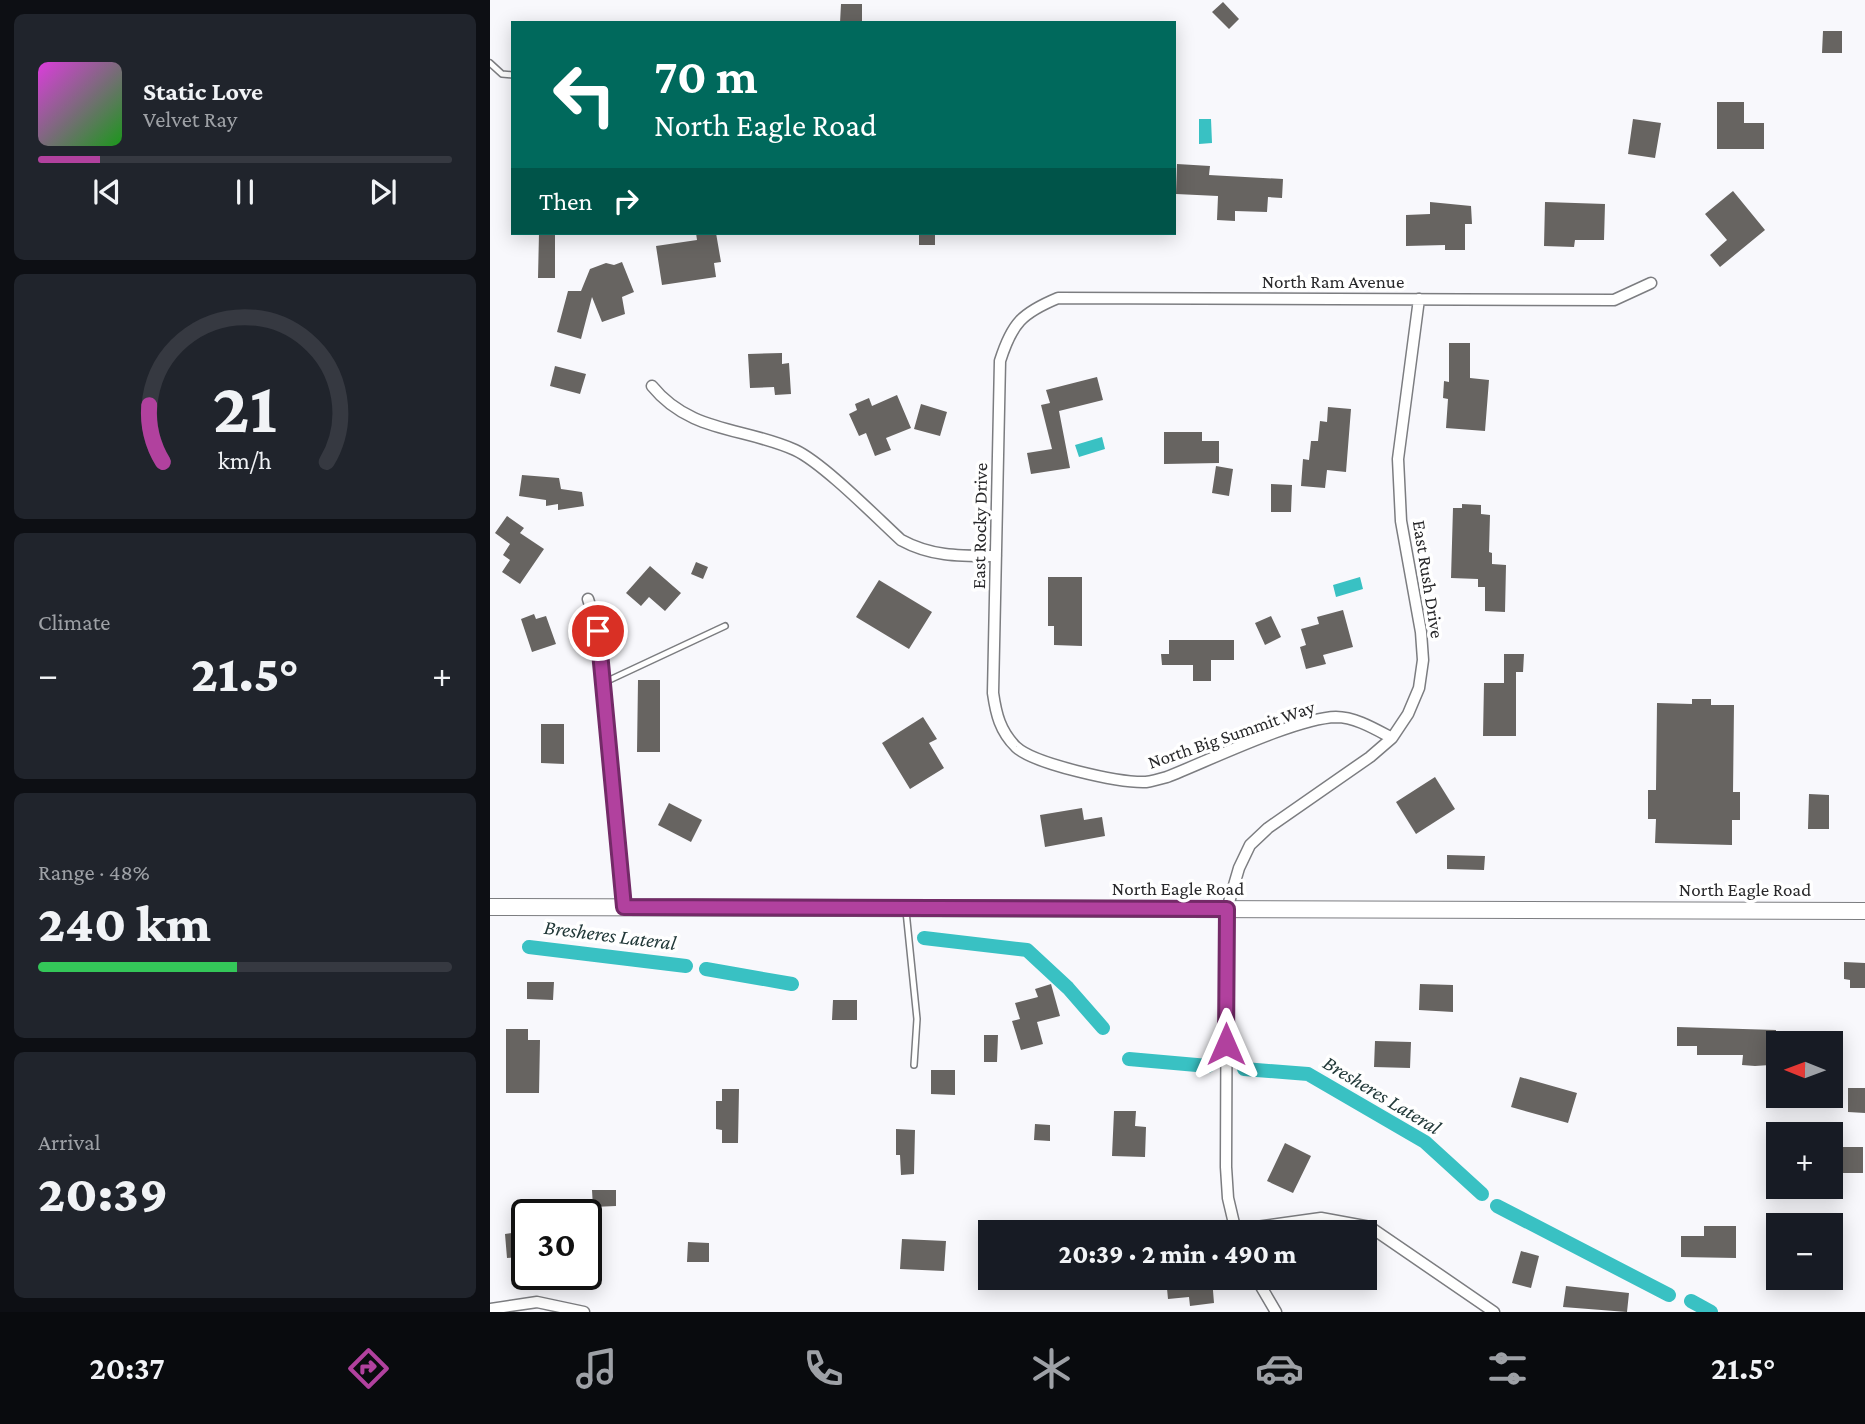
<!DOCTYPE html>
<html lang="en">
<head>
<meta charset="utf-8">
<style>
  :root { --surface:#171b24; --page:#20242c; --text:#f1f3f6; --muted:#9ea1a6; --line:#363941; --accent:#b1419e }
  body { margin:0; font-family:"Crimson Pro",serif; background:var(--page); color:var(--text); height:100vh; display:flex; flex-direction:column; font-size:26px; white-space:nowrap }
  * { box-sizing:border-box; margin:0 }
  p { font-size:23px; color:var(--muted) }
  .icon { flex:none; width:38px; height:38px; fill:none; stroke:currentColor; stroke-width:2; stroke-linecap:round; stroke-linejoin:round }
  .map { position:relative; flex:1; overflow:hidden }
  .side { display:flex; flex-direction:column; gap:14px; padding:14px; background:#0d0f14; width:490px }
  .side>* { flex:none }
  .banner { position:absolute; left:21px; top:21px; width:665px; height:214px; border-radius:0px; box-shadow:0 4px 18px #0003; background:#00695c; color:#fff; overflow:hidden }
  .needle { width:46px; rotate:271deg }
  .controls { position:absolute; left:1276px; top:1031px; display:grid; gap:14px }
  .controls a { display:grid; place-items:center; width:77px; height:77px; border-radius:0px; background:var(--surface); box-shadow:0 4px 18px #0003; font-size:35px }
  .speed { position:absolute; left:21px; top:1199px; display:flex; gap:14px; font-size:35px; font-weight:700; text-align:center }
  .speed>* { display:grid; place-content:center; width:91px; height:91px; border-radius:50%; background:var(--surface); box-shadow:0 4px 18px #0003; line-height:1 }
  .speed .limit { border:4px solid #111; border-radius:10px; background:#fff; color:#111 }
  .pin { position:absolute; display:grid; place-items:center; width:60px; height:60px; color:#fff; margin:-30px; border:4px solid #fff; border-radius:50%; box-shadow:0 2px 7px #0007 }
  .me { position:absolute; width:77px; margin:-38px; rotate:0deg; stroke-linejoin:round; filter:drop-shadow(0 0 5px #0008) }
  .turn { display:flex; align-items:center; gap:24px; height:147px; padding:0 28px; font-size:32px }
  .turn .icon { width:91px; height:91px; stroke-width:2.5 }
  .turn b { display:block; font-size:49px; line-height:60px }
  .then { display:flex; align-items:center; height:66px; padding:0 28px; background:#0003; gap:14px; font-size:26px }
  .big { font-size:52px; font-weight:800; line-height:1.1 }
  .side .widget { flex:1; display:flex; flex-direction:column; justify-content:center; gap:10px; min-width:0; padding:0 24px; border-radius:10px; background:var(--page) }
  .side .dial { align-items:center; gap:0 }
  .dial svg { height:182px; overflow:visible; fill:none; stroke:var(--line); stroke-width:7; stroke-linecap:round; text-anchor:middle }
  .dial text { fill:var(--text); stroke:none }
  .song { display:flex; align-items:center; gap:21px }
  .cover { width:84px; height:84px; border-radius:10px; background:linear-gradient(135deg,hsl(300 70% 55%),hsl(120 70% 35%)) }
  .played { height:7px; border-radius:4px; background:linear-gradient(90deg,var(--accent) 15%,var(--line) 15%) }
  .keys { display:flex; justify-content:space-around; direction:ltr }
  .heat { display:flex; justify-content:space-between; align-items:center; font-size:38px; direction:ltr }
  .charge { height:10px; border-radius:5px; background:linear-gradient(90deg,#34c759 48%,var(--line) 0) }
  .trip { position:absolute; left:488px; top:1220px; width:399px; height:70px; border-radius:0px; background:var(--surface); box-shadow:0 4px 18px #0003; font-weight:800; line-height:70px; text-align:center }
  .tabs { display:flex; height:112px; justify-content:space-around; align-items:center; background:#090b0e; color:var(--muted) }
  .tabs .icon { width:49px; height:49px }
  .tabs .on { color:var(--accent) }
  .tabs b { font-size:32px; color:var(--text) }
  main { display:flex; flex:1; min-height:0 }
  .map>svg:first-child { display:block }
  .water { fill:#39c1c3 }
  .lines { fill:none; stroke-linecap:round; stroke-linejoin:round }
  .canal { stroke:#39c1c3; stroke-width:14 }
  .building { fill:#676461 }
  .service-casing { stroke:#7c7d80; stroke-width:8 }
  .minor-casing { stroke:#7c7d80; stroke-width:13 }
  .secondary-casing { stroke:#7c7d80; stroke-width:18 }
  .service { stroke:#fff; stroke-width:5 }
  .minor { stroke:#fff; stroke-width:10 }
  .secondary { stroke:#fff; stroke-width:16 }
  .route-casing { stroke:#732a67; stroke-width:18 }
  .route { stroke:#b1419e; stroke-width:12 }
  .labels { text-anchor:middle; stroke-width:7; stroke-linejoin:round; paint-order:stroke }
  .street-label { font-size:19px; fill:#28282a; stroke:#fff }
  .water-label { font-size:21px; font-style:italic; fill:#213838; stroke:#fff }
</style>
</head>
<body>
<main>
<section class="side">
<div class="widget">
<div class="song"><i class="cover"></i><div><b>Static Love</b><p>Velvet Ray</p></div></div>
<div class="played"></div>
<div class="keys"><svg class="icon" aria-label="previous" viewBox="0 0 24 24"><path d="M18 5L8 12l10 7zM5 5v14"/></svg><svg class="icon" aria-label="pause" viewBox="0 0 24 24"><path d="M8 5v14M16 5v14"/></svg><svg class="icon" aria-label="next" viewBox="0 0 24 24"><path d="M6 5l10 7-10 7zM19 5v14"/></svg></div>
</div>
<div class="widget dial"><svg viewBox="0 0 100 80">
<path d="M14 69A42 42 0 1 1 86 69"/>
<path d="M14 69A42 42 0 0 1 8 44" stroke="#b1419e"/>
<text x="50" y="56" font-size="32" font-weight="700">21</text>
<text x="50" y="72" font-size="11">km/h</text>
</svg></div>
<div class="widget"><p>Climate</p>
<div class="heat"><a>−</a><b class="big">21.5°</b><a>+</a></div>
</div>
<div class="widget"><p>Range · 48%</p><b class="big">240 km</b><div class="charge"></div></div>
<div class="widget"><p>Arrival</p><b class="big">20:39</b></div>
</section>
<div class="map">
<svg width="1375" height="1312" viewBox="0 0 1375 1312">
  <rect width="100%" height="100%" fill="#f8f8fc"/>
  <path class="water" d="M709 119H721L722 143 709 144Z
    M612 437 615 449 589 457 585 445Z
    M870 577 873 589 846 597 843 585Z"/>
  <g class="lines">
    <path class="canal" d="M434 938 537 950 578 988 613 1028
      M39 947 196 966
      M216 969 302 984
      M639 1059 718 1066
      M754 1069 818 1074 935 1142 992 1194
      M1007 1206 1179 1295
      M1201 1301 1221 1312"/>
  </g>
  <path class="building" d="M733 2 749 19 739 29 722 12Z
    M351 4H372V23H350Z
    M1333 31H1352V53H1332Z
    M1227 102H1254V123H1274V149H1227Z
    M1143 119 1171 123 1165 158 1138 154Z
    M687 164 720 166 719 175 793 179 792 198 778 197 777 212 745 211V221L727 220 728 196 686 194Z
    M1243 191 1275 230 1230 267 1220 255 1237 240 1215 214Z
    M940 202 981 206 982 224H975V250H955V245L916 246V215L940 214Z
    M1055 202 1115 204 1114 240H1085L1084 247 1054 246Z
    M49 233H65V278H48Z
    M206 233H226L231 262 224 263 226 277 172 285 166 246 207 240Z
    M429 233H445V245H429Z
    M132 262 144 292 132 297 135 314 112 322 102 297 91 339 67 332 78 291H91L100 269 116 263 124 265Z
    M959 343H980V378L999 380 995 431 956 428 958 399 953 398 954 381 959 382Z
    M292 353V364L299 363 301 394 285 395 284 387 260 388 258 354Z
    M65 366 96 374 90 394 60 386Z
    M607 377 613 400 569 411 580 468 541 474 537 453 562 449 551 405 560 403 556 390Z
    M407 395 421 428 396 438 401 450 385 456 376 433 369 436 359 414 367 410 365 404 379 398 382 406Z
    M431 404 457 412 450 436 424 429Z
    M838 407 861 409 856 472 837 470 835 488 811 486 813 459 819 460 821 441H828L830 421 837 422Z
    M674 432H712V441H729V463L674 464Z
    M726 466 743 469 739 496 722 493Z
    M32 475 69 478 71 489 92 492 94 506 68 510V504L56 506V500L29 496Z
    M781 484 802 485 801 512H781Z
    M972 504 991 505V514L1000 515 999 552 1002 553V564L1016 565 1015 612 995 611V587H988V579L961 578 963 508H972Z
    M17 516 34 528 30 533 54 549 30 584 12 572 20 560 13 555 20 544 5 533Z
    M206 562 218 567 213 579 201 574Z
    M160 566 191 593 175 611 159 597 151 606 136 593Z
    M558 577H592V646L564 645V626H558Z
    M389 580 442 612 419 649 366 617Z
    M853 610 863 647 833 655 836 664 816 669 810 647 816 645 811 629 829 624 827 617Z
    M44 614 46 619 56 616 66 644 42 652 31 619Z
    M781 616 791 637 775 645 765 623Z
    M679 640H744V660H721V681H703V665H672L671 654H679Z
    M1014 654H1034L1033 672H1026V736H993L994 683H1014Z
    M148 680H170V752H147Z
    M1202 699H1221V705H1244L1243 792H1250V820H1242V845L1165 843 1166 819H1158V790H1166L1167 703 1202 704Z
    M433 717 447 739 439 743 454 768 420 789 392 743Z
    M51 724H74V764L51 763Z
    M945 777 965 809 926 834 906 802Z
    M1319 794 1339 795V829H1318Z
    M179 803 212 820 201 842 168 825Z
    M592 808 594 820 612 817 615 836 555 847 550 815Z
    M957 855 995 856 994 870 957 869Z
    M1354 962 1375 963V988H1360V980L1354 979Z
    M37 982H64L63 1000 37 999Z
    M561 984 570 1016 547 1022 553 1044 531 1050 522 1021 530 1019 525 1003 548 997 545 989Z
    M930 984 963 985V1012L929 1010Z
    M343 1000H367V1020H342Z
    M1187 1027 1286 1030V1051H1280V1065L1265 1066 1252 1065 1253 1055H1207V1046H1187Z
    M16 1029H38V1040H50L49 1093H16Z
    M494 1035H508L507 1062H494Z
    M885 1041 921 1042 920 1068 884 1067Z
    M441 1070H465V1095L441 1094Z
    M1030 1077 1087 1093 1078 1123 1021 1107Z
    M1358 1088H1375V1113L1358 1112Z
    M232 1089H249L248 1143H232V1130L226 1129V1101H232Z
    M624 1111H646L645 1126 656 1127 655 1157 622 1156Z
    M545 1124 560 1125V1141L544 1140Z
    M406 1129 425 1130 424 1174 411 1175 410 1155H406Z
    M795 1143 821 1156 803 1193 777 1181Z
    M1340 1147H1373V1173H1340Z
    M102 1190H126V1206L103 1207Z
    M37 1221V1256L17 1258 15 1234 22 1233 21 1222Z
    M1214 1226H1246V1258L1191 1257V1236H1214Z
    M412 1239 456 1241 454 1271 410 1269Z
    M198 1242 219 1243V1262H197Z
    M1031 1251 1049 1256 1041 1288 1022 1283Z
    M676 1278H722L724 1303 700 1306 699 1297 678 1299Z
    M1076 1286 1139 1293 1137 1312 1073 1307Z"/>
  <g class="lines">
    <g class="service-casing">
      <path id="service" d="M0 63 12 74 23 75
        M113 683 235 626
        M416 911 427 1019 424 1065"/>
    </g>
    <g class="minor-casing">
      <path id="minor" d="M162 386C200 433 254 427 305 450 333 463 386 517 411 540 442 557 471 556 506 556
        M98 599 108 631 134 907
        M902 738C885 729 865 717 846 717 806 718 718 761 677 777 670 779 663 781 656 782 629 783 544 764 526 747 510 731 506 714 503 693L510 361C522 323 532 313 568 298L1124 300 1161 283
        M745 1230 831 1218 880 1227 1004 1312
        M746 1232 738 1198 736 1167 737 909 749 868 760 845 778 828 880 757 902 738 918 714 929 688 933 660 931 632 911 521 908 459 929 299
        M766 1278 786 1312
        M0 1309 47 1302 94 1312"/>
    </g>
    <g class="secondary-casing">
      <path id="secondary" d="M0 907 1375 911"/>
    </g>
    <use href="#service" class="service"/>
    <use href="#minor" class="minor"/>
    <use href="#secondary" class="secondary"/>
  </g>
  <g class="lines">
    <g class="route-casing">
      <path id="route" d="M108 631 134 907 737 909 736 1044"/>
    </g>
    <use href="#route" class="route"/>
  </g>
  <g class="labels">
    <g class="street-label">
      <text x="843" y="288">North Ram Avenue</text>
      <text transform="translate(489 526) rotate(-89)" y="7">East Rocky Drive</text>
      <text transform="translate(939 579) rotate(81)" y="7">East Rush Drive</text>
      <text transform="translate(741 734) rotate(-19)" y="7">North Big Summit Way</text>
      <text x="688" y="895">North Eagle Road</text>
      <text x="1255" y="896">North Eagle Road</text>
    </g>
    <g class="water-label">
      <text transform="translate(120 935) rotate(7)" y="7">Bresheres Lateral</text>
      <text transform="translate(892 1095) rotate(31)" y="7">Bresheres Lateral</text>
    </g>
  </g>
</svg>
<div class="controls">
<a><svg class="needle" viewBox="-14 -14 28 28"><path d="M0-13l5 13h-10z" fill="#e53935"/><path d="M0 13l5-13h-10z" fill="#9ea1a6"/></svg></a>
<a>+</a>
<a>−</a>
</div>
<div class="speed"><div class="limit">30</div></div>
<div class="pin" style="left:108px;top:631px;background:#d93025"><svg class="icon" aria-label="arrive" viewBox="0 0 24 24"><path d="M6 21V4h12l-3 4 3 4H6"/></svg></div>
<svg class="me" style="left:736px;top:1044px" viewBox="-20 -20 40 40"><path d="M0-17L14 15 0 8-14 15z" fill="#b1419e" stroke="#fff" stroke-width="4"/></svg>
<div class="trip">20:39 · 2 min · 490 m</div>
<div class="banner">
<div class="turn"><svg class="icon" aria-label="left" viewBox="0 0 24 24"><path d="M17 20v-9H6M10 6l-5 5 5 5"/></svg><div><b>70 m</b>North Eagle Road</div></div>
<div class="then">Then<svg class="icon" aria-label="right" viewBox="0 0 24 24"><path d="M7 20v-9h11M14 6l5 5-5 5"/></svg></div>
</div>
</div>
</main>
<nav class="tabs">
<b>20:37</b>
<svg class="icon on" aria-label="directions" viewBox="0 0 24 24"><path d="M12 3l9 9-9 9-9-9zM9 14v-3h6M13 9l2 2-2 2"/></svg>
<svg class="icon" aria-label="music" viewBox="0 0 24 24"><path d="M9 18V5l10-2v13"/><circle cx="6" cy="18" r="3"/><circle cx="16" cy="16" r="3"/></svg>
<svg class="icon" aria-label="phone" viewBox="0 0 24 24"><path d="M5 4h4l2 5-3 2q2 4 5 5l2-3 5 2v4C11 20 4 13 5 4z"/></svg>
<svg class="icon" aria-label="climate" viewBox="0 0 24 24"><path d="M12 3v18M4 7l16 10M4 17L20 7"/></svg>
<svg class="icon" aria-label="car" viewBox="0 0 24 24"><path d="M5 17H2v-5l4-1 3-4h7l3 4 3 1v5h-3M9 17h6M6 11h13"/><circle cx="7" cy="17" r="2"/><circle cx="17" cy="17" r="2"/></svg>
<svg class="icon" aria-label="filters" viewBox="0 0 24 24"><path d="M4 7h16M4 17h16"/><circle cx="9" cy="7" r="2"/><circle cx="15" cy="17" r="2"/></svg>
<b>21.5°</b>
</nav>
</body>
</html>
